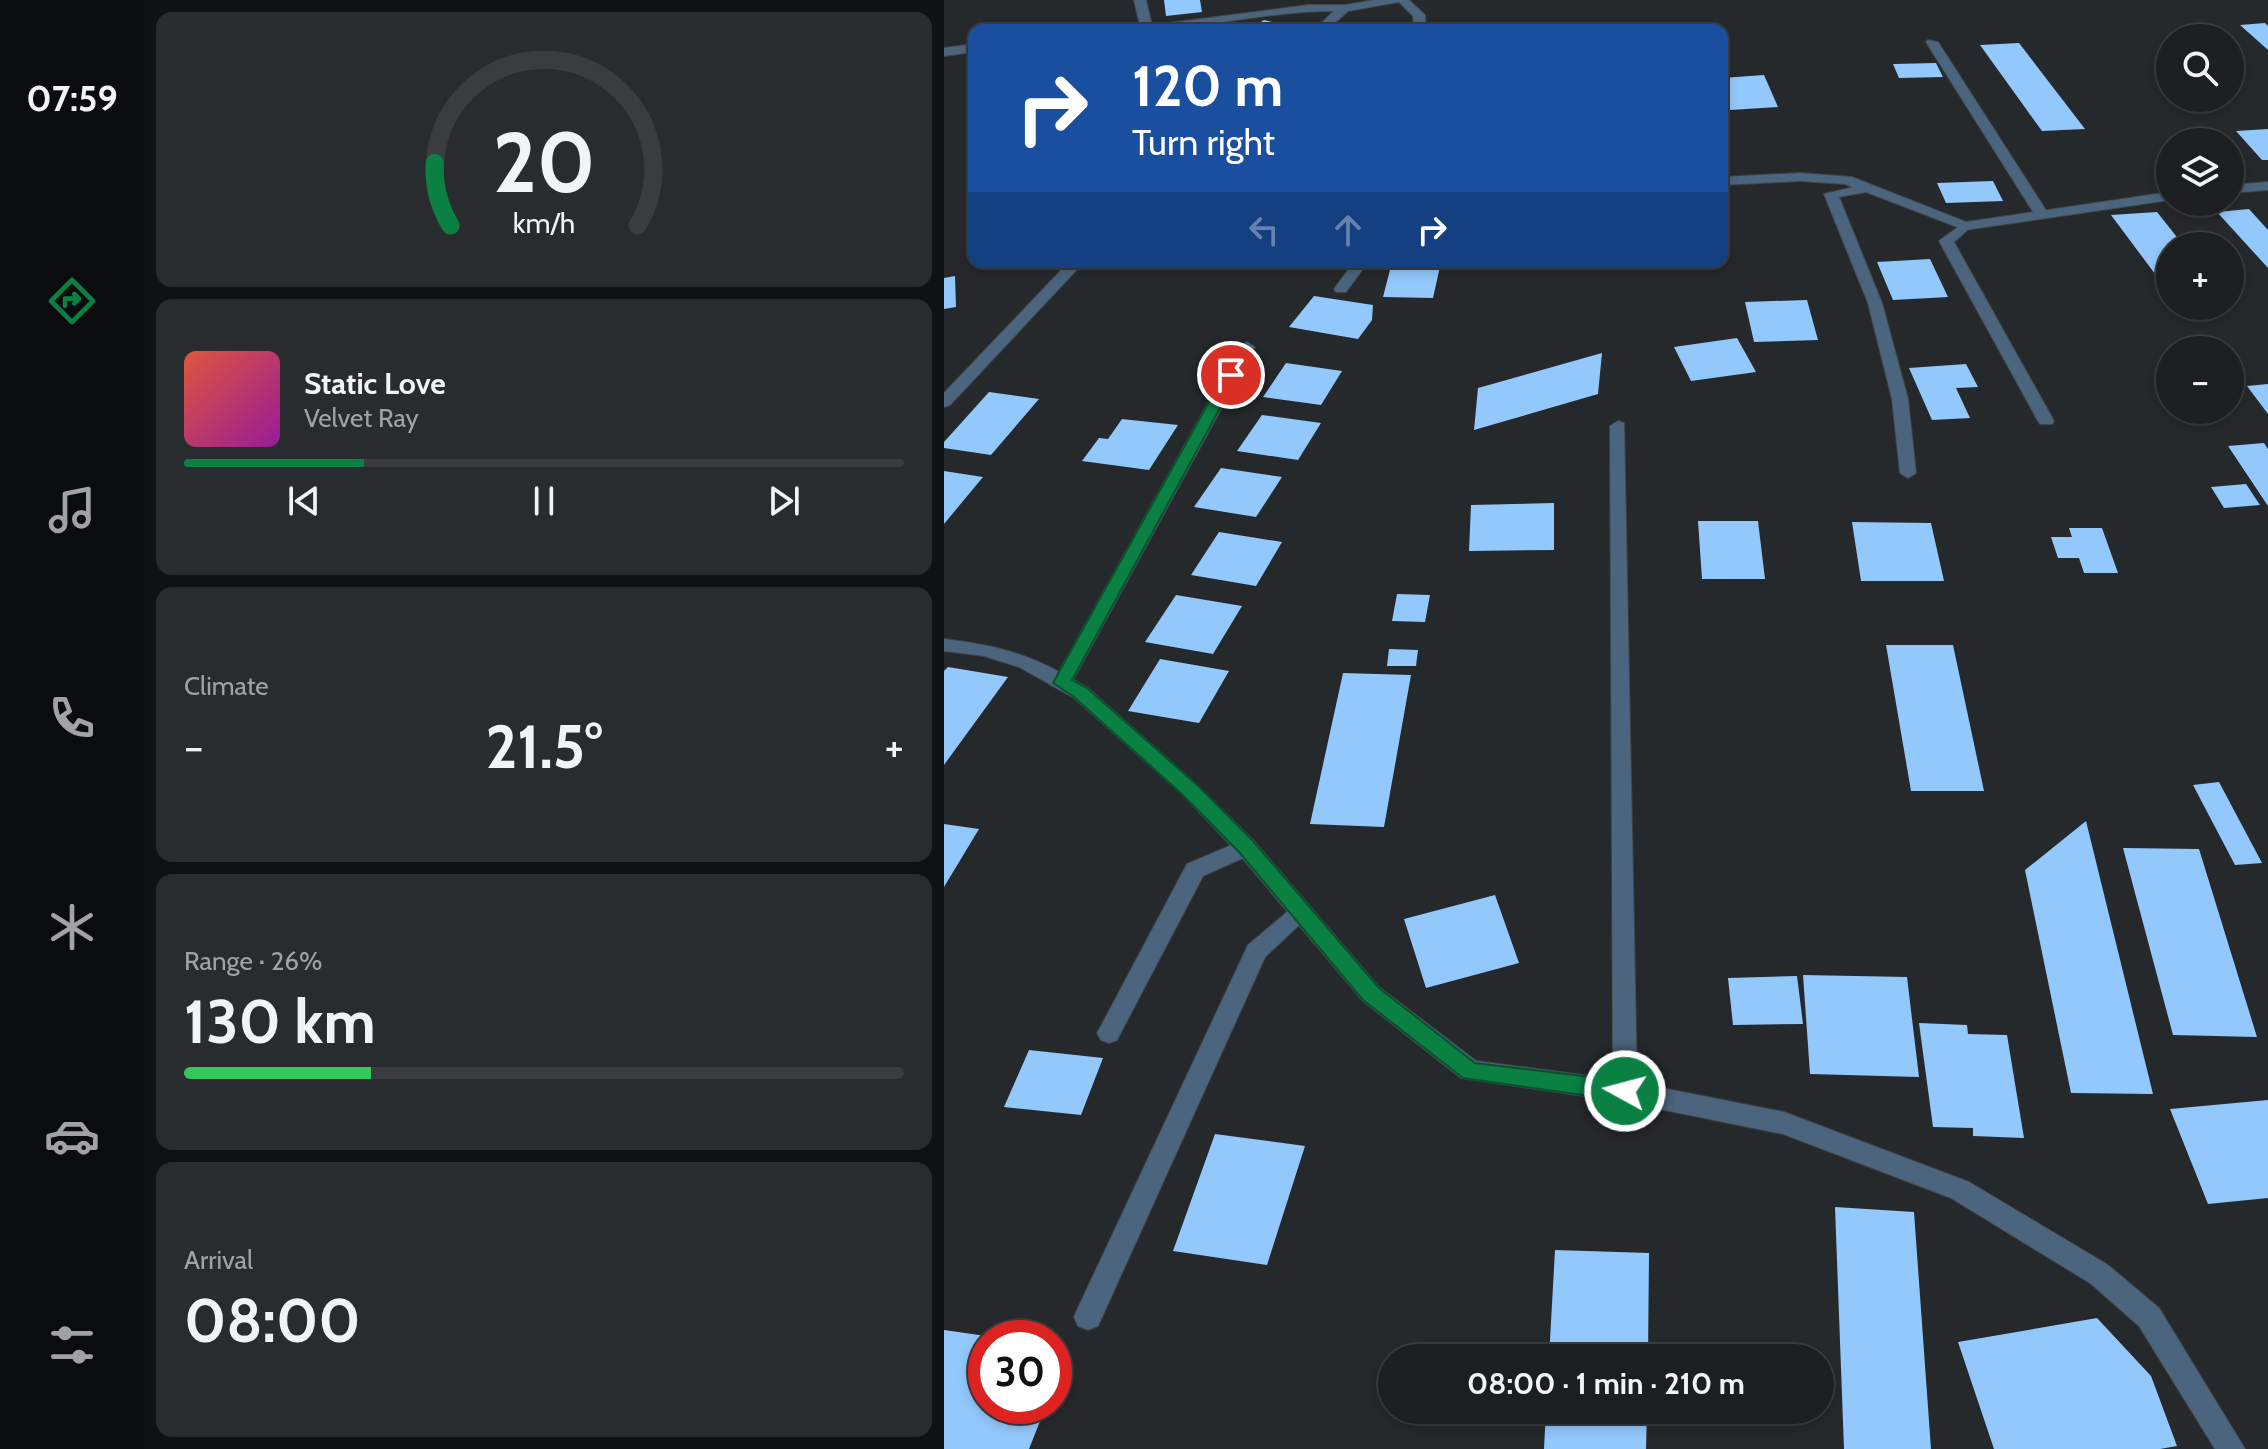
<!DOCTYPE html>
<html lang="en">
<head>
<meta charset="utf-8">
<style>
  :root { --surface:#1c1f21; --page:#292c2e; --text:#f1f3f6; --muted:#a0a2a5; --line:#3a3d3f; --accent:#0b8043 }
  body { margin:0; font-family:Cabin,sans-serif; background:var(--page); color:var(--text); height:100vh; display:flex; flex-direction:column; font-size:30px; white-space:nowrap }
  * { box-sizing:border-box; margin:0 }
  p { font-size:26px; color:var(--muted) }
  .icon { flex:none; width:44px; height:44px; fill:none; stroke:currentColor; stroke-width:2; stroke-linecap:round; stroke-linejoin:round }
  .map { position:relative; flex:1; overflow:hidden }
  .details { display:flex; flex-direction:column; gap:12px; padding:12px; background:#0f1112; width:800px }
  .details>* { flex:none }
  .top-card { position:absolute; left:24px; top:24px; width:760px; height:244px; border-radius:16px; box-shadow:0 4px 12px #0003,0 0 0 2px var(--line); background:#1a4fa0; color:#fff; overflow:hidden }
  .tools { position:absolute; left:1212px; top:24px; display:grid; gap:16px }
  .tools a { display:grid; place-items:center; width:88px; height:88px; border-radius:50%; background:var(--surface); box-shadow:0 4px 12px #0003,0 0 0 2px var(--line); font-size:40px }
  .speed { position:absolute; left:24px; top:1320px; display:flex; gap:16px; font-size:40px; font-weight:700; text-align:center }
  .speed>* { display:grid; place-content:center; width:104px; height:104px; border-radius:50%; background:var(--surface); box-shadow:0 4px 12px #0003,0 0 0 2px var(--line); line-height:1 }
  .speed .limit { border:12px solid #d22; background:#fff; color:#111 }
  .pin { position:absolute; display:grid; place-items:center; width:68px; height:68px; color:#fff; margin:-34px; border:4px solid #fff; border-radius:50%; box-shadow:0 2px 8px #0007 }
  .me { position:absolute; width:88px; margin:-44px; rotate:277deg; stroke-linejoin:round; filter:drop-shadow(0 0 6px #0008) }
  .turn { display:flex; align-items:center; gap:28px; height:168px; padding:0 32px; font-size:36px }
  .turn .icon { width:104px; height:104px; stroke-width:2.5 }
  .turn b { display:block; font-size:56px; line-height:68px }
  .lanes { display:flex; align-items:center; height:76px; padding:0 32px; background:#0003; justify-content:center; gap:40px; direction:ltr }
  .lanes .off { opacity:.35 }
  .big { font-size:60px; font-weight:700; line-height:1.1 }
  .details .tile { flex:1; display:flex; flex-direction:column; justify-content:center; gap:12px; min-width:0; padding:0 28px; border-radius:16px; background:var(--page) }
  .details .dial { align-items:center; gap:0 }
  .dial svg { height:208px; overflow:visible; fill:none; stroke:var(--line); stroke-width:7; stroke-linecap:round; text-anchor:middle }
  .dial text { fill:var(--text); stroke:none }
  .song { display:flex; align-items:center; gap:24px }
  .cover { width:96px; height:96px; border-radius:12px; background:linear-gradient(135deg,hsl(10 70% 55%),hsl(300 70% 35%)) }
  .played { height:8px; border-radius:4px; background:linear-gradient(90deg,var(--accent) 25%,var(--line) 25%) }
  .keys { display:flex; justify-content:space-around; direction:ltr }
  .heat { display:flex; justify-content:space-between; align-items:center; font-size:44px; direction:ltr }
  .charge { height:12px; border-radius:6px; background:linear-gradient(90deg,#34c759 26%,var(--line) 0) }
  .trip { position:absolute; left:434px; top:1344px; width:456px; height:80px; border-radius:40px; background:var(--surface); box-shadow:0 4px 12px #0003,0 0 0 2px var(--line); font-weight:700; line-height:80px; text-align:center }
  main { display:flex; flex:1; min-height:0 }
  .dock { display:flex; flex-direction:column; width:144px; justify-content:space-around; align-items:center; background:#0b0c0d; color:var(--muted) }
  .dock .icon { width:56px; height:56px }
  .dock .selected { color:var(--accent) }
  .dock b { font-size:36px; color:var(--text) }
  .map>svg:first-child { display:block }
  .building { fill:#93c8fc }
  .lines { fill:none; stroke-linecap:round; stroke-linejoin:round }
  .service-casing { stroke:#414548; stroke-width:2 }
  .minor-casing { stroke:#414548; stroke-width:2 }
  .tertiary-casing { stroke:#414548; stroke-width:2 }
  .service { fill:#4b657f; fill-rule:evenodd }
  .minor { fill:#4b657f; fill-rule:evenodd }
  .tertiary { fill:#4b657f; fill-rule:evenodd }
  .route { fill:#0b8043; stroke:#07532c; stroke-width:2 }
</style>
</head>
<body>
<main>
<nav class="dock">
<b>07:59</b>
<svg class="icon selected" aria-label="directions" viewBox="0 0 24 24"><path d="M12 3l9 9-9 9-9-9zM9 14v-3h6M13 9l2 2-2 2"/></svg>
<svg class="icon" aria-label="music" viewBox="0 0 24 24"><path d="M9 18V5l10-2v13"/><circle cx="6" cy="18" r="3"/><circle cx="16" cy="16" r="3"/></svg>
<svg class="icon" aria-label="phone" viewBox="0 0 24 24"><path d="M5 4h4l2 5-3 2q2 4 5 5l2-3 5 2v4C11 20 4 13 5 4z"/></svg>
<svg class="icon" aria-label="climate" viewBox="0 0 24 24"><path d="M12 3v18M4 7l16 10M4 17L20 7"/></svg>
<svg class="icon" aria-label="car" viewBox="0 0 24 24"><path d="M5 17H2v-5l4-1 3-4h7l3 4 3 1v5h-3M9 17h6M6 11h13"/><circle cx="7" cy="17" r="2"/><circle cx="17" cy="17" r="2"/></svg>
<svg class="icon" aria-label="filters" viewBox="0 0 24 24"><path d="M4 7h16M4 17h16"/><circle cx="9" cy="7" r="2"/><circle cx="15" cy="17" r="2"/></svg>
</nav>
<section class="details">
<div class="tile dial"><svg viewBox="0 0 100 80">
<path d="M14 69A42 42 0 1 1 86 69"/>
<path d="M14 69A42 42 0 0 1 8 45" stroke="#0b8043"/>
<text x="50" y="56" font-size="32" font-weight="700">20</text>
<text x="50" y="72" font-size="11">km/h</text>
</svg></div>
<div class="tile">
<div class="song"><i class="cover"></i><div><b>Static Love</b><p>Velvet Ray</p></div></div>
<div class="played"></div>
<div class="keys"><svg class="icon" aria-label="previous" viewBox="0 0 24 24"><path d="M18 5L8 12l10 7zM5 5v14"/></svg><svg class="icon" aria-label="pause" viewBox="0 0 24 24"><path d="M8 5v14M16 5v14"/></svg><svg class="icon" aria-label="next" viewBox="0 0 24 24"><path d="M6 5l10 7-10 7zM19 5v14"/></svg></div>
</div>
<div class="tile"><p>Climate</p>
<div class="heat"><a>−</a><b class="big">21.5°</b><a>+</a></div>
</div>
<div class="tile"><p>Range · 26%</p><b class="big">130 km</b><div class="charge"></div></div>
<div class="tile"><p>Arrival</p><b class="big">08:00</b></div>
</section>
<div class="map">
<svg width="1324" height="1449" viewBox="0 0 1324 1449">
  <rect width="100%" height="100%" fill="#25292c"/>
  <path class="building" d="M220 0H256L258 12 222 16Z
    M320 20 354 28 304 30Z
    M1321 23 1324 26V50L1296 25Z
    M1075 43 1141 129 1098 131 1036 45Z
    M992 63 999 77 955 78 949 64Z
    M820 75 834 107 786 110 778 90V78Z
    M1324 129V160H1318L1292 131Z
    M1049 181 1059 201 1002 203 993 183Z
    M1305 209 1324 230V268L1273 212Z
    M1213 212 1240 246H1226V294L1167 215Z
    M986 259 1004 297 949 300 933 262Z
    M448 262H497L489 298 439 297Z
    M11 276 12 307 0 309V278Z
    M370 296 429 305 428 320 414 339 345 327Z
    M863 300 874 340 810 342 801 302Z
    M793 338 812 372 747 381 730 347Z
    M658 353 654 394 530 430 534 388Z
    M342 363 398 371 377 405 319 397Z
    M1022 364 1034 387 1012 388 1026 418 988 420 965 368Z
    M1324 384V414L1303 386Z
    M45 392 95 399 47 455 0 448V442Z
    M318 415 377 423 354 460 293 451Z
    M178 419 234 425 205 470 138 461 155 438 164 439Z
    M1320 443 1324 449V506L1284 446Z
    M277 468 338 477 312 517 250 507Z
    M0 471 39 477 0 524Z
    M1302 484 1316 505 1280 508 1267 487Z
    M610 503V550L525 551 527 505Z
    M754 521H814L821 579H758Z
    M908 522 987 523 1000 581H917Z
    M1125 528H1158L1174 573H1140L1135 558H1114L1107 537H1128Z
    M275 532 338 542 312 586 247 575Z
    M453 594 486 595 481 622 448 621Z
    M232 595 298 606 269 654 201 642Z
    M942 645H1009L1040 791H967Z
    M445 649 474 650 472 666H443Z
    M216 659 285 671 255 723 184 711Z
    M4 667 64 677 0 765V671Z
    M399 673 467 675 440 827 366 824Z
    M1275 782 1318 863 1291 865 1249 785Z
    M1142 821 1209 1094 1127 1093 1081 870Z
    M0 824 35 829 0 887Z
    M1179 848 1255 849 1313 1037 1229 1035Z
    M551 895 575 963 482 988 460 919Z
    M859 975 963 977 975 1077 866 1074Z
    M853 976 859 1024 789 1025 784 978Z
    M975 1023 1023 1025 1024 1034 1063 1035 1080 1138 1029 1136V1128L989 1127Z
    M85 1050 159 1058 137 1115 60 1107Z
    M1324 1100V1198L1264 1204 1226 1109Z
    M271 1134 361 1146 323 1265 229 1251Z
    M891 1207 970 1212 987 1449H900Z
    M611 1250 705 1253 704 1358H605Z
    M1153 1318 1207 1376 1233 1446 1216 1449H1050L1014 1342Z
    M0 1330 42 1336V1406H102L85 1449H0Z
    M110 1347 125 1349 110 1386Z
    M602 1410H703L702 1449H600Z"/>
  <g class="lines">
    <g class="service-casing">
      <path id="service" d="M984 40 994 42 1105 215 1103 218 1091 215 982 42Z
        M923 184 930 188 928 191 895 197 938 303 964 399 972 473 964 478 956 473 948 399 924 303 880 194Z
        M1021 222 1028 226 1010 242 1110 421 1108 424H1096L1094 421 995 241Z
        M302 839 310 841 313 847 310 853 259 876 173 1040 165 1043 157 1040 153 1033 157 1026 243 864Z
        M357 904 365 907 368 913 321 957 154 1326 144 1330 134 1326 130 1317 134 1308 304 945 349 907Z"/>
    </g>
    <g class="minor-casing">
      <path id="minor" d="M430 0H465L481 15 482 30H470L469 16 455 2 404 11 383 30H370L390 11C323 11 256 30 188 30L194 27 364 5H401Z
        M30 44V52L0 56V48Z
        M856 173 908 177 1022 222 1226 192V200L1021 230 901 184 856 181 778 185V177Z
        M1324 182V190L1286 193V185Z
        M410 262H424L402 292H392L390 289Z
        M303 342 311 347 129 680 144 688 253 785 310 841 435 987 532 1061 669 1079 666 426 674 421 680 423 693 1083 840 1112 1025 1182 1164 1265 1215 1308 1301 1449H1271L1195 1326 1146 1283 1007 1198 839 1134 681 1102 517 1078 419 1001 294 853 239 795 130 698 75 667 40 656 0 651V639C41 644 78 651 115 672L295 347Z"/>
    </g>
    <g class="tertiary-casing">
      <path id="tertiary" d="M190 0H202L209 30H197Z
        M125 262H140L6 405 0 407V393Z"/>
    </g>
    <use href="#service" class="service"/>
    <use href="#minor" class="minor"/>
    <use href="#tertiary" class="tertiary"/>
  </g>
  <path class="route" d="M287 371 294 375 128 680 143 688 253 785 309 841 435 988 531 1063 681 1081 689 1084 692 1091 689 1098 681 1101 519 1078 419 1000 295 852 239 795 130 697 109 683 280 375Z"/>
</svg>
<div class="tools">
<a><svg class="icon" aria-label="search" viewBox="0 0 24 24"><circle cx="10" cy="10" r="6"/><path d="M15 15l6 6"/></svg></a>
<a><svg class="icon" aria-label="layers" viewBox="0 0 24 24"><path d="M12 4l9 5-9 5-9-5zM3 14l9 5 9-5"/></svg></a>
<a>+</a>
<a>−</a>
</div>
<div class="speed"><div class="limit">30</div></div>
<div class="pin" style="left:287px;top:375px;background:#d93025"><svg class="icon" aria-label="arrive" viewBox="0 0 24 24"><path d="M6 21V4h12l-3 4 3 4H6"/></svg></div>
<svg class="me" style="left:681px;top:1091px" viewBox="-20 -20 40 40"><circle r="17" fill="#0b8043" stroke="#fff" stroke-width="3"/><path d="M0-11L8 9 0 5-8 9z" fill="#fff"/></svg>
<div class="trip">08:00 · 1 min · 210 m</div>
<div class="top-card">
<div class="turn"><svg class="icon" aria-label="right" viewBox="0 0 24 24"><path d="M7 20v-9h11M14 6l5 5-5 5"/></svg><div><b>120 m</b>Turn right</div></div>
<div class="lanes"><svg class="icon off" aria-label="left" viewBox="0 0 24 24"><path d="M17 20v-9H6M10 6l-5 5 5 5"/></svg><svg class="icon off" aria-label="ahead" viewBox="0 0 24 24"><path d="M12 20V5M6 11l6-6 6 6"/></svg><svg class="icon" aria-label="right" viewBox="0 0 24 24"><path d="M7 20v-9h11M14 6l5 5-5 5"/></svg></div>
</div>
</div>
</main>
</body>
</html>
